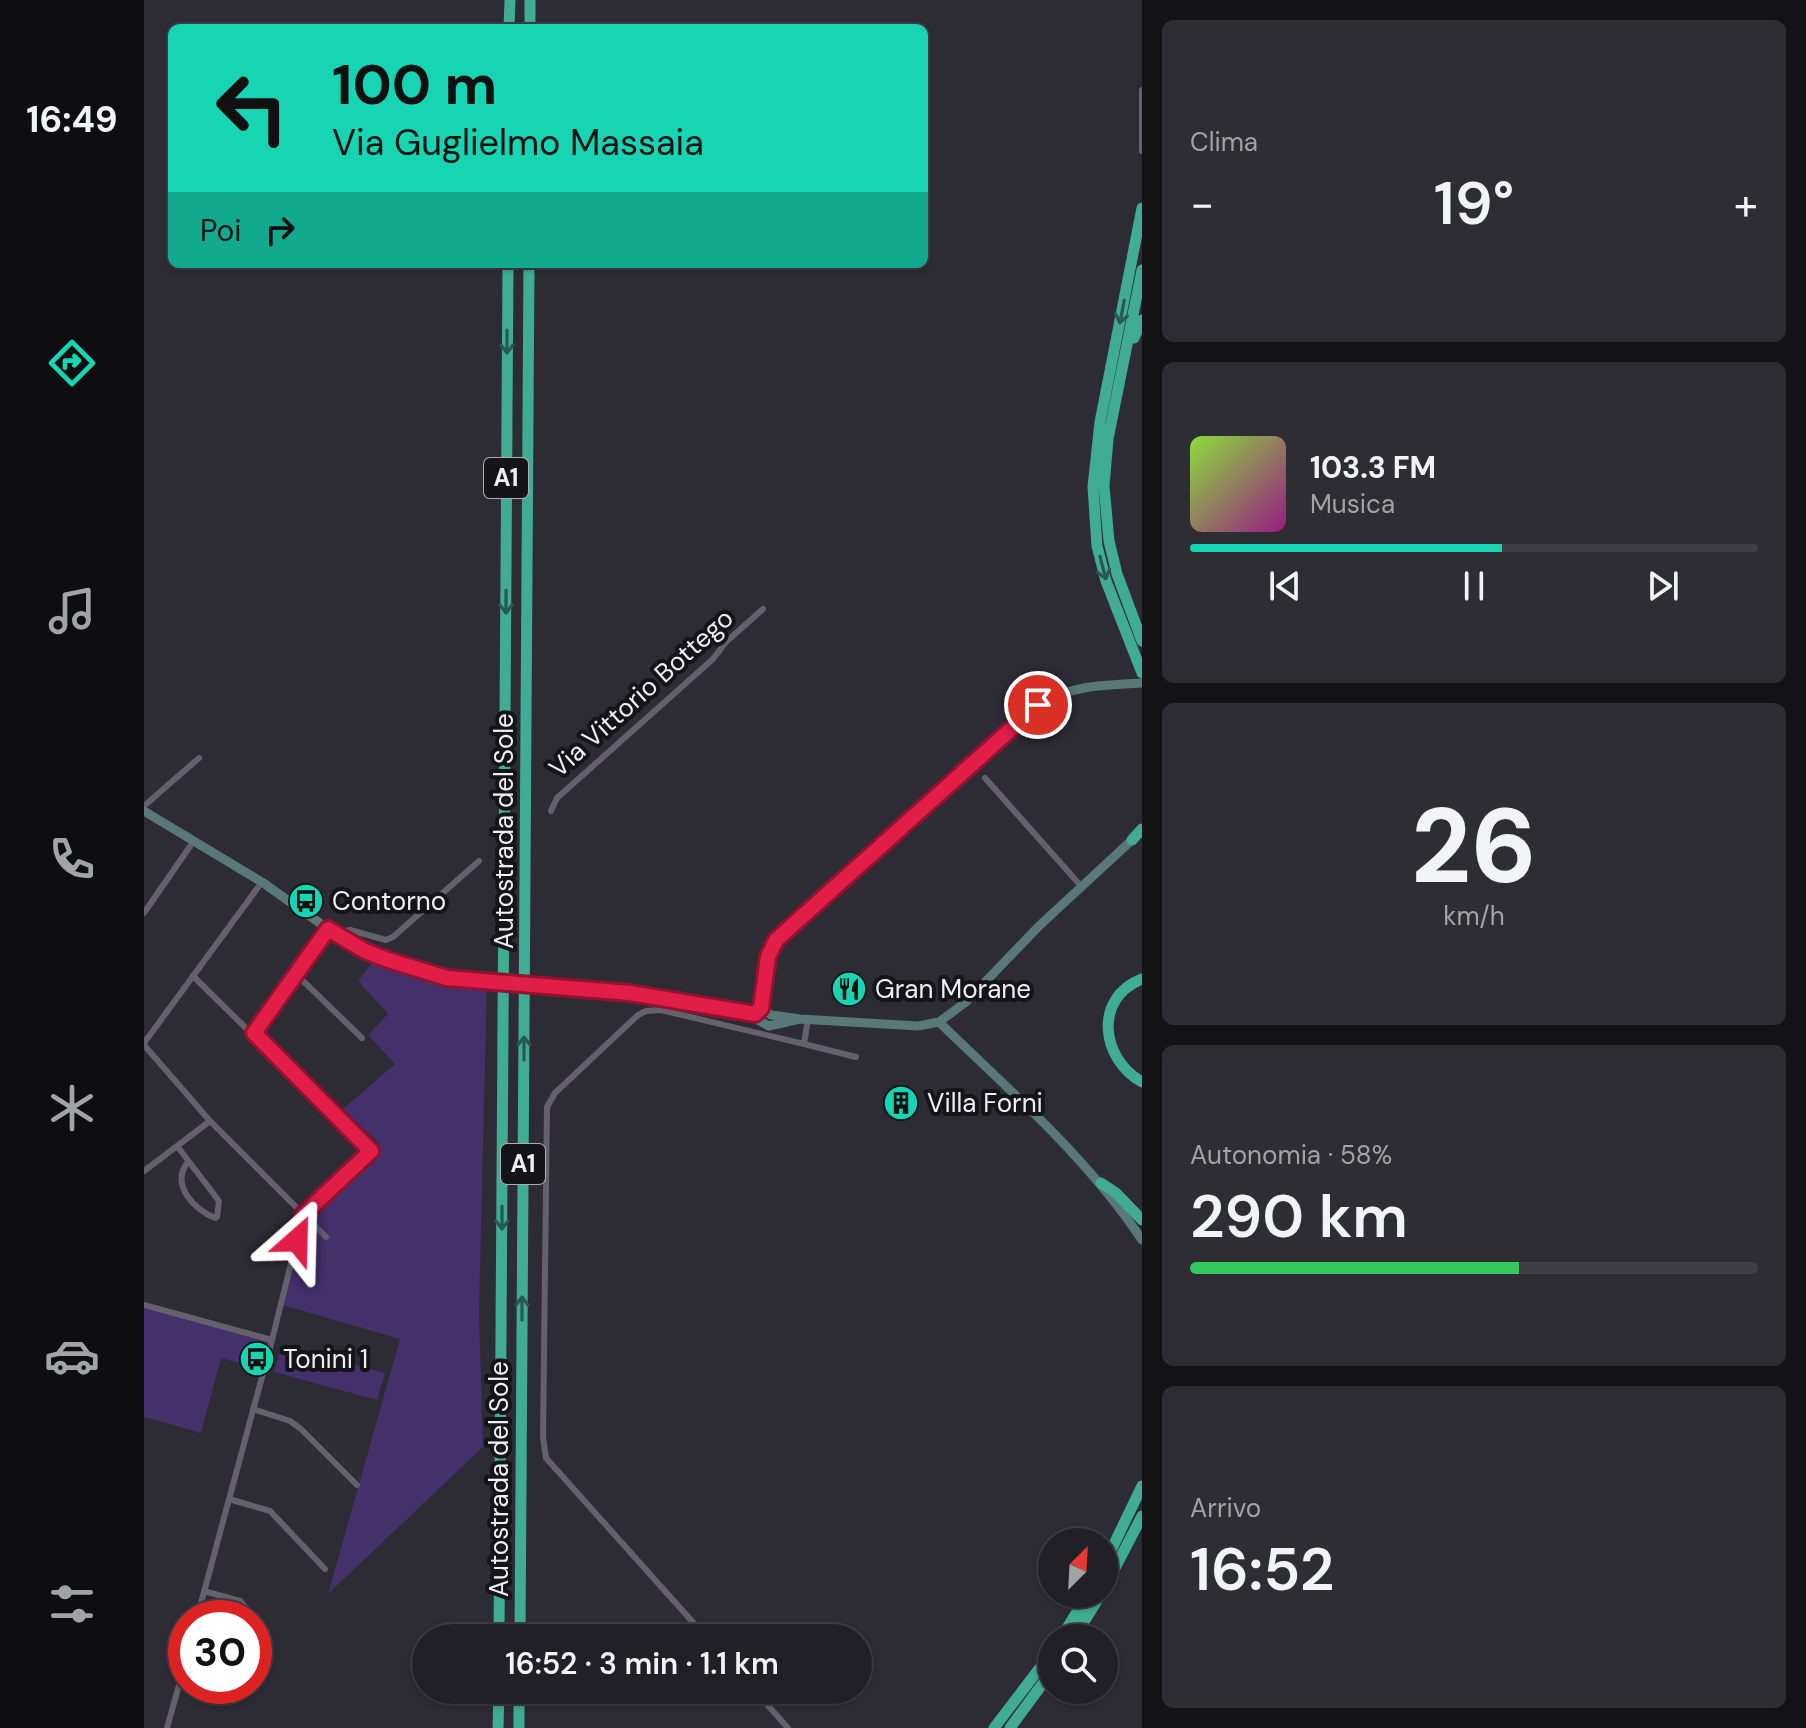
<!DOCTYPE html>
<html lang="it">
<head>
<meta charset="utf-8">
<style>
  :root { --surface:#222027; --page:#2e2d33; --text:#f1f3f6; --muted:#a2a3a7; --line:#3f3e44; --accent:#17d5b2 }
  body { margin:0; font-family:"DM Sans",sans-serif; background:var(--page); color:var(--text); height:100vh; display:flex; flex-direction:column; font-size:30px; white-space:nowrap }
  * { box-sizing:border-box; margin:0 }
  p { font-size:26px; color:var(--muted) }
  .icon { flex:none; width:44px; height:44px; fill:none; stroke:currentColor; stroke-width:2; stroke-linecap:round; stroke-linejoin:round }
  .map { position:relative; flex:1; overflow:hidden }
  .panel { display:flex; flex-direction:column; gap:20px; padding:20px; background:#131215; width:664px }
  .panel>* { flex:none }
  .hud { position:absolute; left:24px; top:24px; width:760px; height:244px; border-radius:12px; box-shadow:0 2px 6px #0004,0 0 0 2px var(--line); background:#17d5b2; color:#111; overflow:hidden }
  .needle { width:52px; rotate:24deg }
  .fabs { position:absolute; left:894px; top:1528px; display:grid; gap:16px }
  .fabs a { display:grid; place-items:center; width:80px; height:80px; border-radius:50%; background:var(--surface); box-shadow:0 2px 6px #0004,0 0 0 2px var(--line); font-size:40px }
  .speed { position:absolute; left:24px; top:1600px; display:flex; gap:16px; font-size:40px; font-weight:700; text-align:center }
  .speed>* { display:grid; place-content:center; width:104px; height:104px; border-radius:50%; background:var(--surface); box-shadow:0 2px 6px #0004,0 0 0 2px var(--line); line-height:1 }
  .speed .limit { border:12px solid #d22; background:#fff; color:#111 }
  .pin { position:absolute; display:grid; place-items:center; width:68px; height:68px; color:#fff; margin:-34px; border:4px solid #fff; border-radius:50%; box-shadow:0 2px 8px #0007 }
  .me { position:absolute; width:88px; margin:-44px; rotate:25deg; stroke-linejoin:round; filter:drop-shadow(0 0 6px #0008) }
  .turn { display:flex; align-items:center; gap:28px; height:168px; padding:0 32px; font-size:36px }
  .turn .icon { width:104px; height:104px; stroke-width:2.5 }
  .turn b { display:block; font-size:56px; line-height:68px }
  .then { display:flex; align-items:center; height:76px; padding:0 32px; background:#0003; gap:16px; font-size:30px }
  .big { font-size:60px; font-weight:600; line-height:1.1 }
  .panel .tile { flex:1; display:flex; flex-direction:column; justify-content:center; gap:12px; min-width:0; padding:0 28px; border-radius:12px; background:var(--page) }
  .panel .dial { align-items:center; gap:0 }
  .dial b { font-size:104px; line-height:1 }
  .song { display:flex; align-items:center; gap:24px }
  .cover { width:96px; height:96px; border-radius:12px; background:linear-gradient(135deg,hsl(90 70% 55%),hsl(310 70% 35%)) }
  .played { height:8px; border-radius:4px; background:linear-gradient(90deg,var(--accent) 55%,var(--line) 55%) }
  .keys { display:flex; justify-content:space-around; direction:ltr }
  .heat { display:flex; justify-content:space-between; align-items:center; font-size:44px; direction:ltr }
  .charge { height:12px; border-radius:6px; background:linear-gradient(90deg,#34c759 58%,var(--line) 0) }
  .trip { position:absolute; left:268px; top:1624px; width:460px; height:80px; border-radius:40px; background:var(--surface); box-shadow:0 2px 6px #0004,0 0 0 2px var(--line); font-weight:600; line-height:80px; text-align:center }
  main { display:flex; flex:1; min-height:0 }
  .tabs { display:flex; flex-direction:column; width:144px; justify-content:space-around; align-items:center; background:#0e0d10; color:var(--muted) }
  .tabs .icon { width:56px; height:56px }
  .tabs .current { color:var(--accent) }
  .tabs b { font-size:36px; color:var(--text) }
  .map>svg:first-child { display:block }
  .green { fill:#44306a }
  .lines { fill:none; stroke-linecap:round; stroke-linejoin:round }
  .street { stroke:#64616c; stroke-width:6 }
  .secondary { stroke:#597878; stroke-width:9 }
  .highway { stroke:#40ac93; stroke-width:11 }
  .oneway { stroke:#285850 }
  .route-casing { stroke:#92132f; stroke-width:20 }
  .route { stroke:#e11d48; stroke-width:14 }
  .labels { text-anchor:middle; stroke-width:8; stroke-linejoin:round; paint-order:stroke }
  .shield { fill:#151419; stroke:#aeadb3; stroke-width:2 }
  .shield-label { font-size:24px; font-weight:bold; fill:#f0eef5 }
  .street-label { font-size:26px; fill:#f0eef5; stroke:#151419 }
  .poi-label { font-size:26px; fill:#f0eef5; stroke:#151419; text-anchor:start }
</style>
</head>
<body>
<main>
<nav class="tabs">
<b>16:49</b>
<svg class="icon current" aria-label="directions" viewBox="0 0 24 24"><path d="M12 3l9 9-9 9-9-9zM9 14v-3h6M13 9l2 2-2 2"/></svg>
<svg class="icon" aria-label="music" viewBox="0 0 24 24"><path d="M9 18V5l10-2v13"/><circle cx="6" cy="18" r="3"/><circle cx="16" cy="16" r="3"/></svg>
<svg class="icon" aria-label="phone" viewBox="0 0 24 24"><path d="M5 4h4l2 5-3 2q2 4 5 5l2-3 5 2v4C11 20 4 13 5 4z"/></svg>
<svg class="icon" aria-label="climate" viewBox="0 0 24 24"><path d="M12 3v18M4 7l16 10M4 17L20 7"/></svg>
<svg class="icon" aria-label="car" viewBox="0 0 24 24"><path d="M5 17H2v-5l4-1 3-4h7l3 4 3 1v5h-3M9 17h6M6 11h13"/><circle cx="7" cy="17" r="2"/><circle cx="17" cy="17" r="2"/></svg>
<svg class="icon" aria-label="filters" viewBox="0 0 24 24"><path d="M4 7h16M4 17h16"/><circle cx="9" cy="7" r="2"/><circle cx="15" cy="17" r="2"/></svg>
</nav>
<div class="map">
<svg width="998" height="1728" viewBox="0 0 998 1728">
  <rect width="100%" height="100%" fill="#2d2b34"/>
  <path class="green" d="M231 959C268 974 304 979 343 983L335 1312 339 1447 184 1594 256 1339 135 1304 159 1215 236 1144 199 1109 251 1064 224 1035 244 1014 214 981Z
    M0 1307 123 1341 116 1368 77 1358 57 1433 0 1417Z
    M138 1345 241 1373 233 1400 130 1372Z"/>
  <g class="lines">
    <path class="street" d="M998 90V151
      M841 778 937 886
      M0 806 55 758
      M407 811 413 798 569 659 582 642 619 609
      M0 913 49 842
      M198 937 201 931 206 930 242 940 249 937 335 861
      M152 974 218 1038
      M50 977 227 1151 159 1215
      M664 1019 660 1044 712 1057
      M110 1033 184 929
      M0 1043 118 882
      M0 1045 66 1121 182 1237
      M33 1146 75 1201 73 1217 71 1218C50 1210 26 1184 44 1162
      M0 1171 66 1121
      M0 1305 128 1340
      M109 1409 146 1421 157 1429 213 1485
      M85 1499 126 1511 181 1569
      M60 1591 96 1601 123 1631
      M53 1618 128 1340 159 1215
      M563 1638 402 1458 399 1437 403 1107 411 1093 494 1015 502 1011 517 1010 660 1044
      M610 1690 644 1728
      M23 1728 42 1660"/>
    <path class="secondary" d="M0 811 118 882 184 929 221 951 244 960 303 978 486 993 545 1002 601 1013 625 1026 656 1019
      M617 1008 627 1015 656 1019 774 1026 795 1022 822 1002 895 926 988 840
      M604 1013 611 1014 617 1008 624 957 632 940 894 705C927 685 960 685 998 683
      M795 1022C866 1091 943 1157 998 1240"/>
    <path class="highway" d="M365 28 366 0
      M386 28V0
      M998 208 956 422 949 487 953 546 962 581 998 673
      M998 270 964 439 960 486 965 541 973 574 998 641
      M990 338 998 320
      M988 840 998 829
      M998 979C949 998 957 1059 998 1082
      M957 1183 972 1193 998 1220
      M960 1565 998 1486
      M960 1589 998 1516
      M355 1638 364 264
      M376 1638 385 264
      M917 1638 944 1594
      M930 1638 957 1594
      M354 1728 355 1690
      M375 1728V1690
      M850 1728 908 1652
      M866 1728 908 1671"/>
  </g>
  <defs><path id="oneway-shaft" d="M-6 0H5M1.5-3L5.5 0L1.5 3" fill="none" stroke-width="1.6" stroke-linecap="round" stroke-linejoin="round" transform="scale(2)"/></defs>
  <g class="oneway">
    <use href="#oneway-shaft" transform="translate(978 312) rotate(101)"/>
    <use href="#oneway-shaft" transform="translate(363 342) rotate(90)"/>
    <use href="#oneway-shaft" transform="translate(959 568) rotate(75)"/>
    <use href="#oneway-shaft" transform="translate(362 602) rotate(90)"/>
    <use href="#oneway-shaft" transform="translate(380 1048) rotate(-90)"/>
    <use href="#oneway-shaft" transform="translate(358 1218) rotate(90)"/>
    <use href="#oneway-shaft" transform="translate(378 1308) rotate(-90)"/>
  </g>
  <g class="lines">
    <g class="route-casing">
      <path id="route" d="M153 1240 159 1215 227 1151 110 1033 184 929 221 951 244 960 303 978 486 993 611 1014 617 1008 624 957 632 940 894 705"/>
    </g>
    <use href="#route" class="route"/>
  </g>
  <defs>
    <g id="bus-disc" transform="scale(1.8)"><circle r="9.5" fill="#17d5b2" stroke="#151419"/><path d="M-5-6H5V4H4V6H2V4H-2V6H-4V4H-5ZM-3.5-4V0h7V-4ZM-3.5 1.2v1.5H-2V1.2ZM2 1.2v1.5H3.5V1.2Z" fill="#111"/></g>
    <g id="restaurant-disc" transform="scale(1.8)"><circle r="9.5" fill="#17d5b2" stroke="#151419"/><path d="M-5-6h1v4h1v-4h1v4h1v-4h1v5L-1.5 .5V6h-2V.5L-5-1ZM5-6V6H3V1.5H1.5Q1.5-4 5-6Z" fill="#111"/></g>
    <g id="building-disc" transform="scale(1.8)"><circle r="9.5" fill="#17d5b2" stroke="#151419"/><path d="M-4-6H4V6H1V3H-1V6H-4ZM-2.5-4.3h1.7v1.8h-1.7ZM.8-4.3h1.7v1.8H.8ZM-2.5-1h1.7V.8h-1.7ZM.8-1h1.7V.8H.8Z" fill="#111"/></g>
  </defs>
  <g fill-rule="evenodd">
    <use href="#bus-disc" x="162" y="901"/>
    <use href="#restaurant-disc" x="705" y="989"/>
    <use href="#building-disc" x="757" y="1103"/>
    <use href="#bus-disc" x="113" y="1359"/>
  </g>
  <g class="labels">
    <g class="shield">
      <rect x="340" y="458" width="44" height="40" rx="6"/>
      <rect x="357" y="1144" width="44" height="40" rx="6"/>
    </g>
    <g class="shield-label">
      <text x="362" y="486">A1</text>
      <text x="379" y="1172">A1</text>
    </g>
    <g class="street-label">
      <text transform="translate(497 693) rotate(-42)" y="9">Via Vittorio Bottego</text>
      <text transform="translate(360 831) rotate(-90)" y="9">Autostrada del Sole</text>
      <text transform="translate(355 1479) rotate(-90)" y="9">Autostrada del Sole</text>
    </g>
    <g class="poi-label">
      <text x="188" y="910">Contorno</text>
      <text x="731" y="998">Gran Morane</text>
      <text x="783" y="1112">Villa Forni</text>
      <text x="139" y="1368">Tonini 1</text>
    </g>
  </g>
</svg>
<div class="fabs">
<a><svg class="needle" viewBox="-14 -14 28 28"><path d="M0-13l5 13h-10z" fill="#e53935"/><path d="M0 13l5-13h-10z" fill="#a2a3a7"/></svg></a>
<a><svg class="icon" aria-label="search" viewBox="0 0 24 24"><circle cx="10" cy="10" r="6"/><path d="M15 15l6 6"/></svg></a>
</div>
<div class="speed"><div class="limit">30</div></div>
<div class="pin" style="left:894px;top:705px;background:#d93025"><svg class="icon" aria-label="arrive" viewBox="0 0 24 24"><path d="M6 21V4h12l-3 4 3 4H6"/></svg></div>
<svg class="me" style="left:153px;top:1240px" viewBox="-20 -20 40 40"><path d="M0-17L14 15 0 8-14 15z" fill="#e11d48" stroke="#fff" stroke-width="4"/></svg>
<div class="trip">16:52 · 3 min · 1.1 km</div>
<div class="hud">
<div class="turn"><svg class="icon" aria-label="left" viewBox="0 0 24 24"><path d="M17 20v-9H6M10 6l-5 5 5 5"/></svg><div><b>100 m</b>Via Guglielmo Massaia</div></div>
<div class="then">Poi<svg class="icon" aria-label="right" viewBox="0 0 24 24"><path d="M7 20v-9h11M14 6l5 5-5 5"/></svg></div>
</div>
</div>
<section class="panel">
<div class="tile"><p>Clima</p>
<div class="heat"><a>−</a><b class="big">19°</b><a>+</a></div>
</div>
<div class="tile">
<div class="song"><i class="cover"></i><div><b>103.3 FM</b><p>Musica</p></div></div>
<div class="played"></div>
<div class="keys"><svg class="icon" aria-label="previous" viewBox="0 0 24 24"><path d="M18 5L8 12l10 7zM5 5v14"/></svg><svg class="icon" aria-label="pause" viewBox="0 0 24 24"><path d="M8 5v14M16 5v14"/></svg><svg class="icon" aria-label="next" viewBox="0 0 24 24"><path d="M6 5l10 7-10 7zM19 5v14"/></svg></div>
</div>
<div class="tile dial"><b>26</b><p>km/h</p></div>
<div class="tile"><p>Autonomia · 58%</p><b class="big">290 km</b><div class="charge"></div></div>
<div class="tile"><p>Arrivo</p><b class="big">16:52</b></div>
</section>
</main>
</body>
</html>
